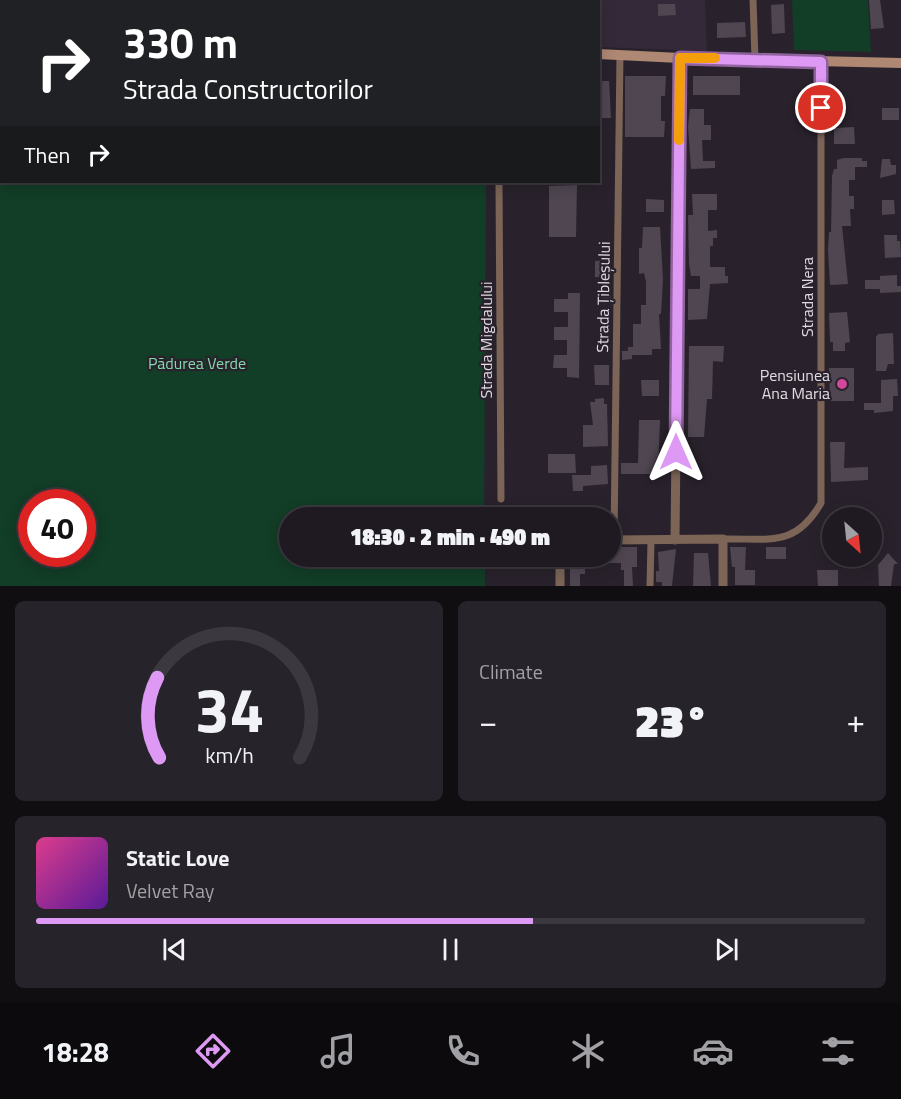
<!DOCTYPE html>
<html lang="en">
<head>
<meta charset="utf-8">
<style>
  :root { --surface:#1f1a21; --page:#27232a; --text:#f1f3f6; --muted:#a1a1a5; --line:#3c383f; --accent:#dd99f3 }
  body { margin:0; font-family:"Titillium Web",sans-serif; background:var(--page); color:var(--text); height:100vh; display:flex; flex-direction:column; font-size:22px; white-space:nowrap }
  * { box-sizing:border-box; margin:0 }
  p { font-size:20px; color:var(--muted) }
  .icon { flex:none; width:33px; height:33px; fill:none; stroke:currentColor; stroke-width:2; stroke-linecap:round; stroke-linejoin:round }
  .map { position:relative; height:586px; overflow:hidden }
  .panel { display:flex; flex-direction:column; gap:15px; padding:15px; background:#110e12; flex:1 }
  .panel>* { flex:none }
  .guide { position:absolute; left:0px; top:0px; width:600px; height:183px; box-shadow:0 3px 15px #0003,0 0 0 2px var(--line); background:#202124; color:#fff; overflow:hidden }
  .needle { width:39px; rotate:153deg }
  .buttons { position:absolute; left:822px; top:507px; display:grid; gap:12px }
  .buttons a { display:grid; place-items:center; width:60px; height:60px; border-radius:50%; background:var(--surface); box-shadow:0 3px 15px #0003,0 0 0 2px var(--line); font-size:30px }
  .speed { position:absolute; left:18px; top:489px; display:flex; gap:12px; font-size:30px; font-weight:700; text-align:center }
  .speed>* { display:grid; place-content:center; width:78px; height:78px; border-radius:50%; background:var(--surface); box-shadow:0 3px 15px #0003,0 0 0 2px var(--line); line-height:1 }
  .speed .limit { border:9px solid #d22; background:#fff; color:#111 }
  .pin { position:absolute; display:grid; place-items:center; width:51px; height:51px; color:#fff; margin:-26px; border:3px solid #fff; border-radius:50%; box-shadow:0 2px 6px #0007 }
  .me { position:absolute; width:66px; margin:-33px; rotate:0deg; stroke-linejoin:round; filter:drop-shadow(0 0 4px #0008) }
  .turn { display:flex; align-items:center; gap:21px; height:126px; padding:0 24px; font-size:27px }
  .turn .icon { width:78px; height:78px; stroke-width:2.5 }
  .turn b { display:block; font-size:42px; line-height:51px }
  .then { display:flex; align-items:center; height:57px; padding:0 24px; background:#0003; gap:12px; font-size:22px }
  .big { font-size:45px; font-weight:800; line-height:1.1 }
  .panel .widget { flex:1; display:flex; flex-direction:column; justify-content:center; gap:9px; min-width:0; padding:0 21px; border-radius:9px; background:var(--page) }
  .panel .dial { align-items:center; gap:0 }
  .dial svg { height:156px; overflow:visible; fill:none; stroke:var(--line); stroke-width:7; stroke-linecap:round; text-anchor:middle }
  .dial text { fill:var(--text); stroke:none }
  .song { display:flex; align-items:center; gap:18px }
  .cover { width:72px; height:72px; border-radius:9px; background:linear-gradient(135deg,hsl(330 70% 55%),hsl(270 70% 35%)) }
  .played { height:6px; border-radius:3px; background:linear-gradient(90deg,var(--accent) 60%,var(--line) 60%) }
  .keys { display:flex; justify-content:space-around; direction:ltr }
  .heat { display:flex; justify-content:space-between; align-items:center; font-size:33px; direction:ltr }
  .panel .tiles { flex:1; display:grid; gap:15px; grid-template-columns:1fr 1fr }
  .widget:last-child { grid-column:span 2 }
  .trip { position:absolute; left:279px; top:507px; width:342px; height:60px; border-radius:30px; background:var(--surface); box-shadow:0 3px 15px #0003,0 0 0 2px var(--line); font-weight:800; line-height:60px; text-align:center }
  .menu { display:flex; height:96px; justify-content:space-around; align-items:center; background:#0c0a0d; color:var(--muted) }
  .menu .icon { width:42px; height:42px }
  .menu .current { color:var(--accent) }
  .menu b { font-size:27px; color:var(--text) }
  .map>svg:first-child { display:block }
  .built { fill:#342938 }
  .green { fill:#123d27; fill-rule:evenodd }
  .building { fill:#4f4652 }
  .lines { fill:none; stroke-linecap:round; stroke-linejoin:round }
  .minor { stroke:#7c6457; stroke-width:7 }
  .tertiary { stroke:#7c6457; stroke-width:9 }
  .secondary { stroke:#ae8873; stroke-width:10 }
  .route-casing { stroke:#90639e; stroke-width:15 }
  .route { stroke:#dd99f3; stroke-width:10 }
  .slow { stroke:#f59e0b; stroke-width:10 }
  .hotel-dot { fill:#d1479c; stroke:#29222c; stroke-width:2 }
  .labels { text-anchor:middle; stroke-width:4.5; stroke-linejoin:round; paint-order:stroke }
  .street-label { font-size:16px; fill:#e0dbe2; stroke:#29222c }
  .park-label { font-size:16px; fill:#82dbaa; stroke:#29222c }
  .poi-label { font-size:16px; fill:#e0dbe2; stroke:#29222c; text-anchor:end }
</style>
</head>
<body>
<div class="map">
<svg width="901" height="586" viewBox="0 0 901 586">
  <rect width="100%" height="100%" fill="#29222c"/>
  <path class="built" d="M192 0H705L707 51 599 47 598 2Z"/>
  <path class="green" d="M792 0H868L871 52 794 50Z
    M0 47 2 182H486L484 517 290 518V556L485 557V586H0ZM32 502H82V554H32Z"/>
  <path class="building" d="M869 0H880L884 28 871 29Z
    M658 4H675L676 15 658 16Z
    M784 4 785 33 772 34 771 5Z
    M745 22 746 37 717 38V23Z
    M625 76H666L665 96H661V121H665L664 137H625Z
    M693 76H740V95H693Z
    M598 81H609L611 118H598Z
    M882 108H899V120H882Z
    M690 109H704V125H711V140H702L703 161H715V168L691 169 688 126Z
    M854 127 855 144H834V128Z
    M843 158H862V161H867V167H855V180H849V196H854V209H850L851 226H842L848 284 830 285 828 250 829 232H831L832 176 834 169H837V160Z
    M882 159H890L891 165H896V174L880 178Z
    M577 185 576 237H549V186Z
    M692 194H717V210H708V231L717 230V238H713V246H710V267H725V276H728V283L710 284 707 319 688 320V289H700V276H691L689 264 688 215H693Z
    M646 199 664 200V212H646Z
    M882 200H894L895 214 882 215Z
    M643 227H660L663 279 661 314H659L661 349H652V355H632V359L622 360V351H628V347H633V324H641V305H646V282L644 273 639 274V248H642Z
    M884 235H897V241H900L901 257 885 258Z
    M610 260V277H595V261Z
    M897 275V286H901V292L880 293V289H865V280H880V276Z
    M598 289H611V303L598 304Z
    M568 293H580L579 378 567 377V368H553L554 355H567V340H554V327H568V312H554V299H568Z
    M847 312 850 342 845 343V351H833V342H830L829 313Z
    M893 333 894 364H888L886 371H876V337L878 334Z
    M689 346H724L723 362 713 361 712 399H707L704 437H688Z
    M594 365H609V385H595Z
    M829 368H854V401H830Z
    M897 379 898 396H893V411L874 413V410H864V403H881V380Z
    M641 380H659V396H642Z
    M604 398V404H607L608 446 583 447V425H593L590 402H595V399Z
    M639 420H660L658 474H621V463H638Z
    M830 442H845L844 468 868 467V480L831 482Z
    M548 454H575L576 473H548Z
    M607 465 608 484 583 486V491H573L572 475H591V466Z
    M610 547H637V567H632L633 586H624V570H621V563H598V556H610Z
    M730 547H746L745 570H755V585H735V567H732Z
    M766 547H786V559H766Z
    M676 549 672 586H662V582H656V571H659L658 552Z
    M694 553H708L711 586H693Z
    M888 553 898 564H894L891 586H879L878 565Z
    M570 560H585V574H580V586H570Z
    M817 570H838V586H818Z"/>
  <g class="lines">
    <path class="minor" d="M182 0 184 2
      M753 0 755 59
      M126 2V0
      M499 182 501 499
      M723 539C770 538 795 548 821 503V62
      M614 540 620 54
      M650 586 651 540"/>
    <path class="tertiary" d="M610 540 723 539V586
      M675 540 680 58
      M560 586V556"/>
    <path class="secondary" d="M0 33H2
      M598 54 680 58 901 63"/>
  </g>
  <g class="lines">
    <g class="route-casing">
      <path id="route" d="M676 452 680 58 821 62V108"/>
    </g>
    <use href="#route" class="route"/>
    <path class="slow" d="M679 140 680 58H715"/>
  </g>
  <circle class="hotel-dot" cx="842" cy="384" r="6"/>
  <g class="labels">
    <g class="street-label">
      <text transform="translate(603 297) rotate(-89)" y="6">Strada Țibleșului</text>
      <text transform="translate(807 297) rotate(-90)" y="6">Strada Nera</text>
      <text transform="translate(486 340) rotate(-90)" y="6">Strada Migdalului</text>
    </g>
    <g class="park-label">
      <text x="197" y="369">Pădurea Verde</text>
    </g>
    <g class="poi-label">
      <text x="830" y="381">Pensiunea<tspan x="830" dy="18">Ana Maria</tspan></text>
    </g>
  </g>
</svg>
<div class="buttons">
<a><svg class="needle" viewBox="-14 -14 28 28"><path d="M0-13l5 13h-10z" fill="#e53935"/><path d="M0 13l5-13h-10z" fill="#a1a1a5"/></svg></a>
</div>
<div class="speed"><div class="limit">40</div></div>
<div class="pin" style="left:821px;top:108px;background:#d93025"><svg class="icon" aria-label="arrive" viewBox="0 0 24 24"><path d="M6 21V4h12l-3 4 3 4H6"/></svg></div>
<svg class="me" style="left:676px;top:452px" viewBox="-20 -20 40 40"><path d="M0-17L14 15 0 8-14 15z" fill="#dd99f3" stroke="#fff" stroke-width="4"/></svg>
<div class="trip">18:30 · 2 min · 490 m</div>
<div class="guide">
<div class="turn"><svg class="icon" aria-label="right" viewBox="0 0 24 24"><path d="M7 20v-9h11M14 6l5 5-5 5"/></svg><div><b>330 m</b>Strada Constructorilor</div></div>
<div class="then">Then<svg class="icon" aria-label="right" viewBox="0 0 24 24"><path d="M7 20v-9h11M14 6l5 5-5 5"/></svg></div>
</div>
</div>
<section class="panel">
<div class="tiles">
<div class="widget dial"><svg viewBox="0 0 100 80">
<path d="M14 69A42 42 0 1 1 86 69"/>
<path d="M14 69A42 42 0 0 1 13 28" stroke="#dd99f3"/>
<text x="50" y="56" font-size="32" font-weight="700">34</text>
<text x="50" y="72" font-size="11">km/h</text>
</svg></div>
<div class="widget"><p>Climate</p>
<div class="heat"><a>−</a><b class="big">23°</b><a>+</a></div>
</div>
<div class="widget">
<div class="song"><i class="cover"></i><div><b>Static Love</b><p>Velvet Ray</p></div></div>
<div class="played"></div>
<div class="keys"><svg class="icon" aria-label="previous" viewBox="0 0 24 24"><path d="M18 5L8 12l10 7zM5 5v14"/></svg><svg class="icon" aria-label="pause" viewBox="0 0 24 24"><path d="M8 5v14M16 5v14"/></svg><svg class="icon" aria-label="next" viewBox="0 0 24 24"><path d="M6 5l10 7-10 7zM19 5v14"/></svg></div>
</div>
</div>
</section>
<nav class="menu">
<b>18:28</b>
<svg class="icon current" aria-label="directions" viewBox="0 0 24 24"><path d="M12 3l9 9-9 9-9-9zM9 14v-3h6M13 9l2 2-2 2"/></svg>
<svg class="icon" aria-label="music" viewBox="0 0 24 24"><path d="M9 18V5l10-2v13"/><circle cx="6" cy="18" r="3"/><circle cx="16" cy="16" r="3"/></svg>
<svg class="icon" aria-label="phone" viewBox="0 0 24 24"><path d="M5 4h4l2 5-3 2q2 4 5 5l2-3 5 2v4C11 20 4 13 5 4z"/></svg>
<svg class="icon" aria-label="climate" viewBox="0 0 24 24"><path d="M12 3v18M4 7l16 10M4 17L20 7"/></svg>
<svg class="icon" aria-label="car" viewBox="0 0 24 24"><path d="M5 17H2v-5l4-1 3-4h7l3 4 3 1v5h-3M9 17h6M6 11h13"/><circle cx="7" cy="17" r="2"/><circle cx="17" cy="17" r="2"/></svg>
<svg class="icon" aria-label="filters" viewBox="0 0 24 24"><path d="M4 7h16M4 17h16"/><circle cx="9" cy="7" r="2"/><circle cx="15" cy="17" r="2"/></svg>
</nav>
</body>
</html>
